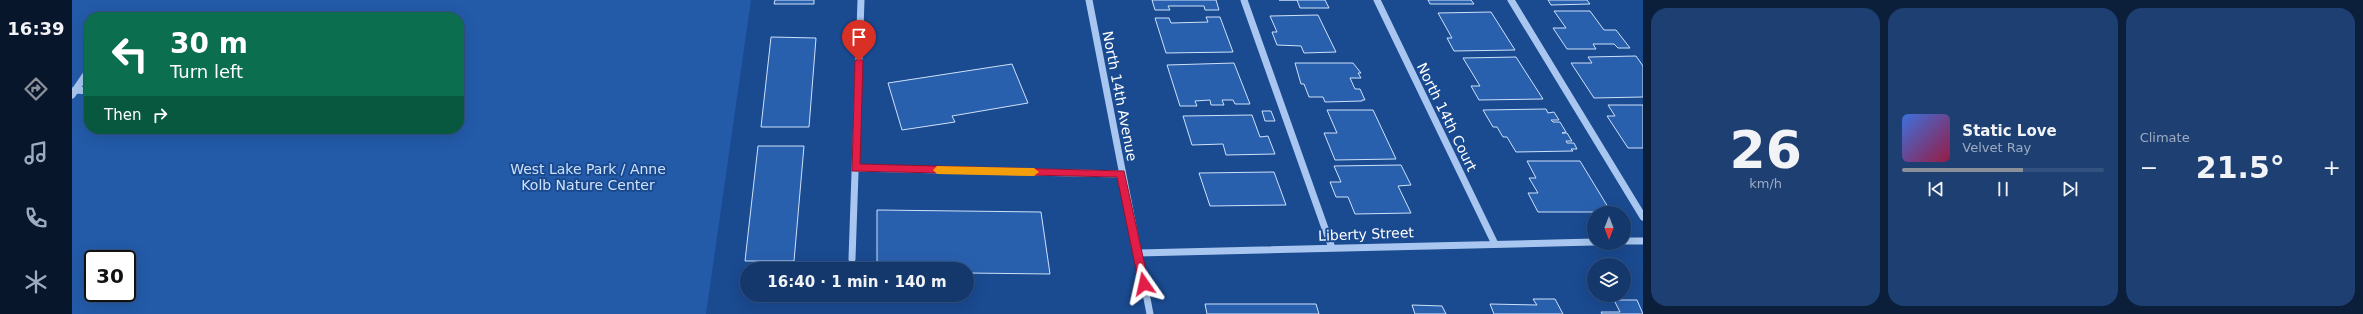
<!DOCTYPE html>
<html lang="en">
<head>
<meta charset="utf-8">
<style>
  :root { --surface:#14386c; --page:#1d3f72; --text:#f1f3f6; --muted:#9dacc2; --line:#33527f; --accent:#8c9099 }
  body { margin:0; font-family:"DejaVu Sans",sans-serif; background:var(--page); color:var(--text); height:100vh; display:flex; flex-direction:column; font-size:15px; white-space:nowrap }
  * { box-sizing:border-box; margin:0 }
  p { font-size:13px; color:var(--muted) }
  .icon { flex:none; width:22px; height:22px; fill:none; stroke:currentColor; stroke-width:2; stroke-linecap:round; stroke-linejoin:round }
  .map { position:relative; flex:1; overflow:hidden }
  .drawer { display:flex; flex-direction:column; gap:8px; padding:8px; background:#0b1f3b; width:720px }
  .drawer>* { flex:none }
  .hud { position:absolute; left:12px; top:12px; width:380px; height:122px; border-radius:16px; box-shadow:0 4px 16px #0002,0 0 0 1px var(--line); background:#0b6e4f; color:#fff; overflow:hidden }
  .needle { width:26px; rotate:180deg }
  .controls { position:absolute; left:1515px; top:206px; display:grid; gap:8px }
  .controls a { display:grid; place-items:center; width:44px; height:44px; border-radius:50%; background:var(--surface); box-shadow:0 4px 16px #0002,0 0 0 1px var(--line); font-size:20px }
  .speed { position:absolute; left:12px; top:250px; display:flex; gap:8px; font-size:20px; font-weight:700; text-align:center }
  .speed>* { display:grid; place-content:center; width:52px; height:52px; border-radius:50%; background:var(--surface); box-shadow:0 4px 16px #0002,0 0 0 1px var(--line); line-height:1 }
  .speed .limit { border:2px solid #111; border-radius:6px; background:#fff; color:#111 }
  .pin { position:absolute; display:grid; place-items:center; width:34px; height:34px; color:#fff; margin:-41px -17px; border-radius:50% 50% 50% 0; rotate:-45deg; box-shadow:0 0 4px #0007 }
  .pin .icon { rotate:45deg }
  .me { position:absolute; width:44px; margin:-22px; rotate:349deg; stroke-linejoin:round; filter:drop-shadow(0 0 3px #0008) }
  .turn { display:flex; align-items:center; gap:14px; height:84px; padding:0 20px; font-size:18px }
  .turn .icon { width:52px; height:52px; stroke-width:2.5 }
  .turn b { display:block; font-size:28px; line-height:34px }
  .then { display:flex; align-items:center; height:38px; padding:0 20px; background:#0003; gap:8px; font-size:15px }
  .big { font-size:30px; font-weight:800; line-height:1.1 }
  .drawer .card { flex:1; display:flex; flex-direction:column; justify-content:center; gap:6px; min-width:0; padding:0 14px; border-radius:16px; background:var(--page) }
  .drawer .dial { align-items:center; gap:0 }
  .dial b { font-size:52px; line-height:1 }
  .song { display:flex; align-items:center; gap:12px }
  .cover { width:48px; height:48px; border-radius:6px; background:linear-gradient(135deg,hsl(220 70% 55%),hsl(340 70% 35%)) }
  .played { height:4px; border-radius:2px; background:linear-gradient(90deg,var(--accent) 60%,var(--line) 60%) }
  .keys { display:flex; justify-content:space-around; direction:ltr }
  .heat { display:flex; justify-content:space-between; align-items:center; font-size:22px; direction:ltr }
  .drawer .tiles { flex:1; display:grid; gap:8px; grid-template-columns:repeat(3,1fr) }
  .trip { position:absolute; left:668px; top:262px; width:234px; height:40px; border-radius:20px; background:var(--surface); box-shadow:0 4px 16px #0002,0 0 0 1px var(--line); font-weight:800; line-height:40px; text-align:center }
  main { display:flex; flex:1; min-height:0 }
  .tab-bar { display:flex; flex-direction:column; width:72px; justify-content:space-around; align-items:center; background:#08162b; color:var(--muted) }
  .tab-bar .icon { width:28px; height:28px }
  .tab-bar .current { color:var(--accent) }
  .tab-bar b { font-size:18px; color:var(--text) }
  .map>svg:first-child { display:block }
  .green { fill:#235ba9; fill-rule:evenodd }
  .building { fill:#2960ae; stroke:#cee1fa }
  .lines { fill:none; stroke-linecap:round; stroke-linejoin:round }
  .minor { stroke:#a8c6ef; stroke-width:7 }
  .route { fill:#e11d48; stroke:#92132f }
  .slow { fill:#f59e0b }
  .labels { text-anchor:middle; stroke-width:4; stroke-linejoin:round; paint-order:stroke }
  .street-label { font-size:14px; fill:#fff; stroke:#1a4a90 }
  .park-label { font-size:14px; fill:#cee1fa; stroke:#1a4a90 }
</style>
</head>
<body>
<main>
<nav class="tab-bar">
<b>16:39</b>
<svg class="icon current" aria-label="directions" viewBox="0 0 24 24"><path d="M12 3l9 9-9 9-9-9zM9 14v-3h6M13 9l2 2-2 2"/></svg>
<svg class="icon" aria-label="music" viewBox="0 0 24 24"><path d="M9 18V5l10-2v13"/><circle cx="6" cy="18" r="3"/><circle cx="16" cy="16" r="3"/></svg>
<svg class="icon" aria-label="phone" viewBox="0 0 24 24"><path d="M5 4h4l2 5-3 2q2 4 5 5l2-3 5 2v4C11 20 4 13 5 4z"/></svg>
<svg class="icon" aria-label="climate" viewBox="0 0 24 24"><path d="M12 3v18M4 7l16 10M4 17L20 7"/></svg>
</nav>
<div class="map">
<svg width="1571" height="314" viewBox="0 0 1571 314">
  <rect width="100%" height="100%" fill="#1a4a90"/>
  <path class="green" d="M0 0H679L634 314H0ZM17 17H387V129H17ZM21 259H55V293H21Z"/>
  <path class="building" d="M703 0H742V4H702Z
    M1080 0H1144L1147 10H1133L1132 6H1096L1098 10H1083Z
    M1207 0H1253L1257 8H1228L1225 0Z
    M1356 0H1399L1402 4H1358Z
    M1476 0H1515L1518 4 1479 5Z
    M1482 11H1518L1532 30H1544L1558 48H1546L1542 44H1521L1524 49H1495L1481 28H1494Z
    M1419 12 1443 50 1382 51 1375 38H1380L1366 13Z
    M1246 15 1264 52 1232 53 1229 46 1205 45 1200 32H1205L1198 16Z
    M1134 17H1148L1161 52 1094 53 1083 18H1097L1099 23 1136 22Z
    M699 37 744 38 737 127H689Z
    M1564 56 1571 66V97L1522 98 1499 63H1520L1516 57Z
    M1444 57 1471 99 1407 100 1399 86H1408L1391 58Z
    M1162 63 1178 104H1163L1161 100H1150L1152 105H1139L1138 100 1123 101 1125 106H1108L1095 65Z
    M1223 63H1281L1289 73H1286L1289 78H1278L1283 89H1288L1293 100H1290V101L1253 102 1251 97H1237L1232 84H1229Z
    M940 64 956 103 880 116 883 122 830 130 816 83Z
    M1536 105H1571V148H1556L1535 116H1543Z
    M1474 109 1476 113 1482 112 1487 120H1479L1481 122H1488L1494 132 1490 133H1495L1500 141H1494L1495 143H1502L1505 149H1499L1501 151 1444 152 1435 137H1431L1425 127H1421L1411 110Z
    M1255 110H1301L1324 159 1263 160 1252 133H1265Z
    M1190 111H1199L1203 121H1193Z
    M1180 115 1188 137 1196 136 1203 154 1154 155 1151 144 1120 145 1111 116Z
    M686 146H732L722 261H673Z
    M1455 161H1508L1539 212H1466L1456 193H1466L1457 178H1464Z
    M1329 165 1339 185 1326 186 1339 213 1283 214 1276 197H1264L1258 182H1269L1262 166Z
    M1202 172 1214 205 1138 206 1127 173Z
    M805 210 969 212 978 274 895 273V269H805Z
    M1461 299H1483L1491 314H1422L1418 304 1465 305Z
    M1542 300H1565L1571 314H1530L1529 312H1548Z
    M1133 304H1244L1247 314H1135Z
    M1340 305 1370 306 1374 314H1343Z"/>
  <g class="lines">
    <path class="minor" d="M1017 0 1078 314
      M1172 0 1260 248
      M1305 0 1423 244
      M1439 0 1571 217
      M3 90 17 91
      M0 95 17 70
      M783 168 1049 174
      M1552 241H1571
      M1066 253 1522 242
      M780 259 789 0"/>
  </g>
  <path class="route" d="M787 58 791 61 788 164 1052 171 1077 284 1076 287H1068L1067 284 1045 177 780 171 783 61Z"/>
  <path class="slow" d="M865 166 962 168 967 172 962 176 865 174 861 170Z"/>
  <g class="labels">
    <g class="street-label">
      <text transform="translate(1048 96) rotate(79)" y="5">North 14th Avenue</text>
      <text transform="translate(1375 117) rotate(64)" y="5">North 14th Court</text>
      <text transform="translate(1294 234) rotate(-2)" y="5">Liberty Street</text>
    </g>
    <g class="park-label">
      <text x="516" y="174">West Lake Park / Anne<tspan x="516" dy="16">Kolb Nature Center</tspan></text>
    </g>
  </g>
</svg>
<div class="controls">
<a><svg class="needle" viewBox="-14 -14 28 28"><path d="M0-13l5 13h-10z" fill="#e53935"/><path d="M0 13l5-13h-10z" fill="#9dacc2"/></svg></a>
<a><svg class="icon" aria-label="layers" viewBox="0 0 24 24"><path d="M12 4l9 5-9 5-9-5zM3 14l9 5 9-5"/></svg></a>
</div>
<div class="speed"><div class="limit">30</div></div>
<div class="pin" style="left:787px;top:61px;background:#d93025"><svg class="icon" aria-label="arrive" viewBox="0 0 24 24"><path d="M6 21V4h12l-3 4 3 4H6"/></svg></div>
<svg class="me" style="left:1072px;top:284px" viewBox="-20 -20 40 40"><path d="M0-17L14 15 0 8-14 15z" fill="#e11d48" stroke="#fff" stroke-width="4"/></svg>
<div class="trip">16:40 · 1 min · 140 m</div>
<div class="hud">
<div class="turn"><svg class="icon" aria-label="left" viewBox="0 0 24 24"><path d="M17 20v-9H6M10 6l-5 5 5 5"/></svg><div><b>30 m</b>Turn left</div></div>
<div class="then">Then<svg class="icon" aria-label="right" viewBox="0 0 24 24"><path d="M7 20v-9h11M14 6l5 5-5 5"/></svg></div>
</div>
</div>
<section class="drawer">
<div class="tiles">
<div class="card dial"><b>26</b><p>km/h</p></div>
<div class="card">
<div class="song"><i class="cover"></i><div><b>Static Love</b><p>Velvet Ray</p></div></div>
<div class="played"></div>
<div class="keys"><svg class="icon" aria-label="previous" viewBox="0 0 24 24"><path d="M18 5L8 12l10 7zM5 5v14"/></svg><svg class="icon" aria-label="pause" viewBox="0 0 24 24"><path d="M8 5v14M16 5v14"/></svg><svg class="icon" aria-label="next" viewBox="0 0 24 24"><path d="M6 5l10 7-10 7zM19 5v14"/></svg></div>
</div>
<div class="card"><p>Climate</p>
<div class="heat"><a>−</a><b class="big">21.5°</b><a>+</a></div>
</div>
</div>
</section>
</main>
</body>
</html>
